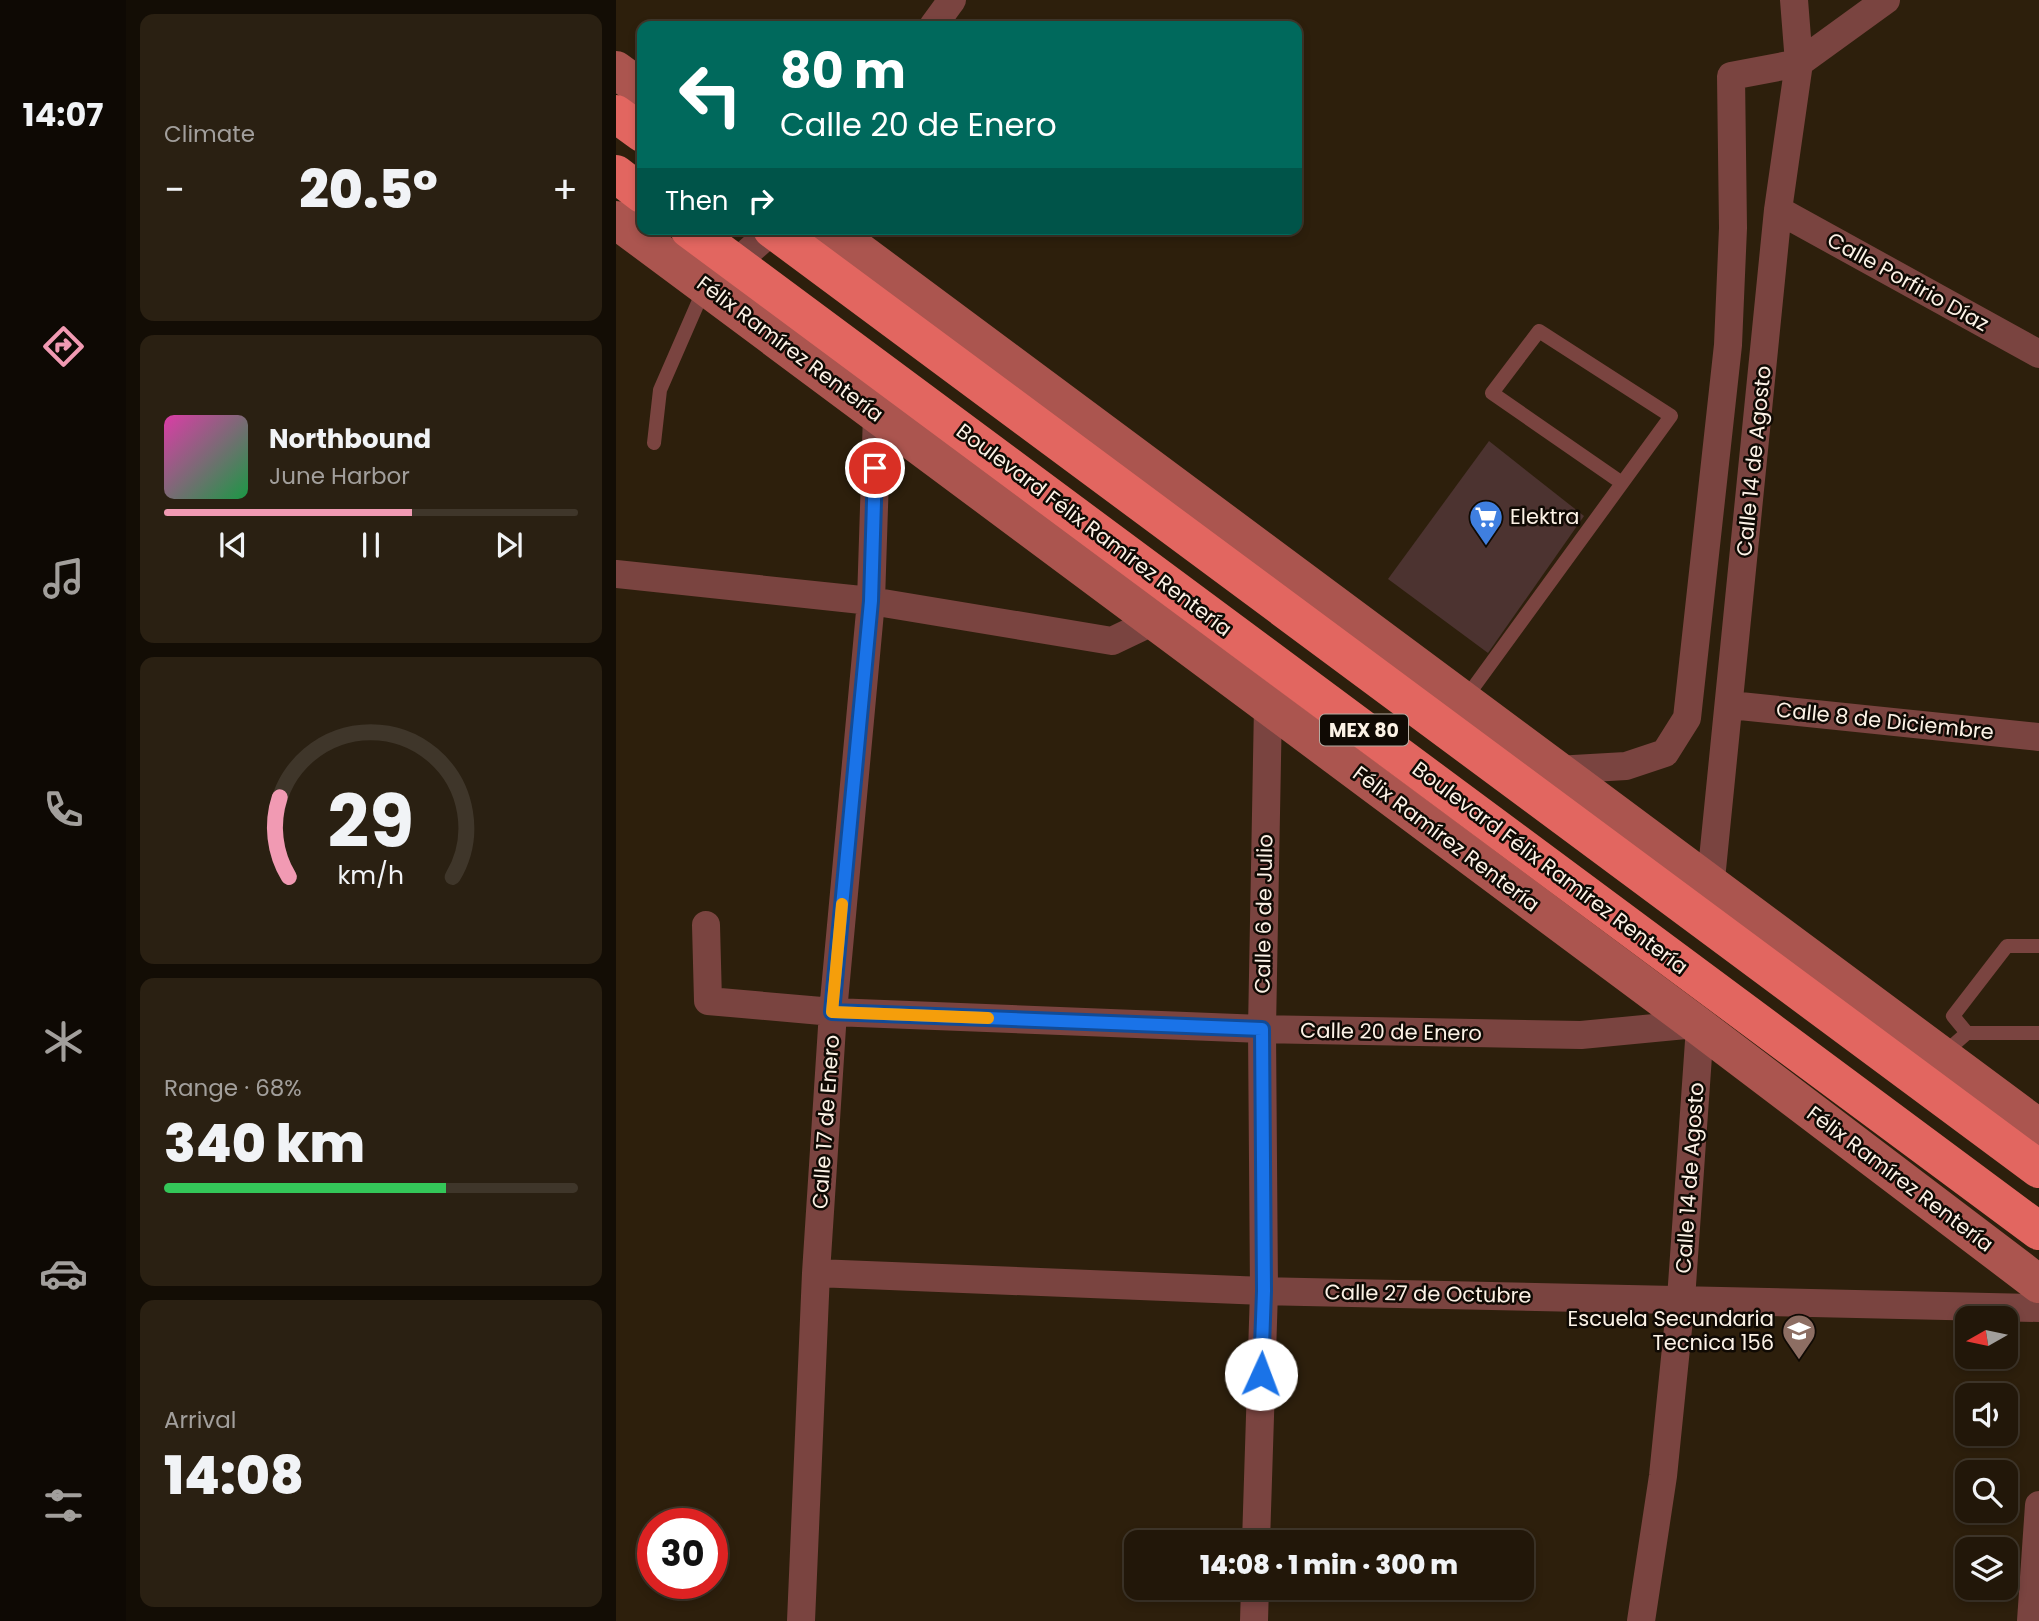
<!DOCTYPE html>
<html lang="en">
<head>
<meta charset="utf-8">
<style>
  :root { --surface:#221709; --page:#2a2012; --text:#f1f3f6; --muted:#a29f9c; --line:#3f362a; --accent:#f19ab3 }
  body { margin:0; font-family:Poppins,sans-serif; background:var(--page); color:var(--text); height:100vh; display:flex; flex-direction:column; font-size:26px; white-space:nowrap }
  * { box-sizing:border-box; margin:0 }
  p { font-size:23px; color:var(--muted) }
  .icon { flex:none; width:38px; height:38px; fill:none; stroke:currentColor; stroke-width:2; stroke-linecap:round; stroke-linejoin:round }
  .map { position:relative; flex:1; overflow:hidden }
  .details { display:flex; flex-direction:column; gap:14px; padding:14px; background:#130d05; width:490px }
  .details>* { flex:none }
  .top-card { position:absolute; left:21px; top:21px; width:665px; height:214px; border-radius:14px; box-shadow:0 4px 10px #0003,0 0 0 2px var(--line); background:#00695c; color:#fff; overflow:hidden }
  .needle { width:46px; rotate:261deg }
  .controls { position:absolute; left:1339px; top:1306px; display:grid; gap:14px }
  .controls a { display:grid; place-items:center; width:63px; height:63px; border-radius:14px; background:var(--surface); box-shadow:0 4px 10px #0003,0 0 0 2px var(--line); font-size:35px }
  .speed { position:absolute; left:21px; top:1508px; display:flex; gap:14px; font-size:35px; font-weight:700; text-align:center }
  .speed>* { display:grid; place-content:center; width:91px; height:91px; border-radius:50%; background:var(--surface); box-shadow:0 4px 10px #0003,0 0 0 2px var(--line); line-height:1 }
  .speed .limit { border:10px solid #d22; background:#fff; color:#111 }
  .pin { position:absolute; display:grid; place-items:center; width:60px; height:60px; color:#fff; margin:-30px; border:4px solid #fff; border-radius:50%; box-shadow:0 2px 7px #0007 }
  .me { position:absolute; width:77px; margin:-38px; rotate:2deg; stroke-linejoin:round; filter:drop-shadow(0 0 5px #0008) }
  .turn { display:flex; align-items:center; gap:24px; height:147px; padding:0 28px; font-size:32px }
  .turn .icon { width:91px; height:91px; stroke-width:2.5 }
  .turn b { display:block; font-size:49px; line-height:60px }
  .then { display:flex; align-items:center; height:66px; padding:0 28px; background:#0003; gap:14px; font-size:26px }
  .big { font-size:52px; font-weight:800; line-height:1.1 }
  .details .card { flex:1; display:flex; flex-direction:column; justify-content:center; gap:10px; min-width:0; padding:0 24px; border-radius:14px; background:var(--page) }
  .details .dial { align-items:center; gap:0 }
  .dial svg { height:182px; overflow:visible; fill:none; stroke:var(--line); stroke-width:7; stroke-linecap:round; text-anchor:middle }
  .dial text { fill:var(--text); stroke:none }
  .song { display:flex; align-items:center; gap:21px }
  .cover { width:84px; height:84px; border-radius:10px; background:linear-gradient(135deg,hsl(320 70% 55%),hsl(140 70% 35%)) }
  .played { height:7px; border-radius:4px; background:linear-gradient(90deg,var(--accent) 60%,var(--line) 60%) }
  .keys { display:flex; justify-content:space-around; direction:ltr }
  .heat { display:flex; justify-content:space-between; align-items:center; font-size:38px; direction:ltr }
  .charge { height:10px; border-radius:5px; background:linear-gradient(90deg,#34c759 68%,var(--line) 0) }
  .trip { position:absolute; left:508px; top:1530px; width:410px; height:70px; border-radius:14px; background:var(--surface); box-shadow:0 4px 10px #0003,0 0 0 2px var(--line); font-weight:800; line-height:70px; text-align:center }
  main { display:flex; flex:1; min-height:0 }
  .tab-bar { display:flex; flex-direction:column; width:126px; justify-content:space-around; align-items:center; background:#0e0904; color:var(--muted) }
  .tab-bar .icon { width:49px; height:49px }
  .tab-bar .active { color:var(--accent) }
  .tab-bar b { font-size:32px; color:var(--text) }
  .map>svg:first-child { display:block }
  .building { fill:#4c3330 }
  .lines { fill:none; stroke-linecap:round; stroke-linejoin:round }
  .service { stroke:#7a4440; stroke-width:14 }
  .minor { stroke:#7a4440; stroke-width:28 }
  .secondary { stroke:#ab554f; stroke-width:38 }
  .trunk { stroke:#e26660; stroke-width:38 }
  .route-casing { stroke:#114b97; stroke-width:18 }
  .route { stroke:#1a73e8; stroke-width:12 }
  .slow { stroke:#f59e0b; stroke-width:12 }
  .labels { text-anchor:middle; stroke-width:5; stroke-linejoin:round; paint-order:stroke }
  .shield { fill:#100a04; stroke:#b5aca2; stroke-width:2 }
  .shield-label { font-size:19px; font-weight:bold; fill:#fcf2e6 }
  .street-label { font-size:21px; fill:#fcf2e6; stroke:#100a04 }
  .poi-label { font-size:21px; fill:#fcf2e6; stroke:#100a04; text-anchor:start }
</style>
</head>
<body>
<main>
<nav class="tab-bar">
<b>14:07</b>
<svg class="icon active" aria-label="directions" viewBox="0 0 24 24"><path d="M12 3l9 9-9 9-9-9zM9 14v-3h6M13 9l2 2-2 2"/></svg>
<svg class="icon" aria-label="music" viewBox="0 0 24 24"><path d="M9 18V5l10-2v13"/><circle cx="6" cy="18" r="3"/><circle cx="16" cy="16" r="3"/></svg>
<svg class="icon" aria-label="phone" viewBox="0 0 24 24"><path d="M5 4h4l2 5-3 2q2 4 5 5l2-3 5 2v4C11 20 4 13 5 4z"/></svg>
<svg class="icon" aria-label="climate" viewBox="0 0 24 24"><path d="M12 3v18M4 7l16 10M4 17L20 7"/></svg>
<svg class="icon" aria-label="car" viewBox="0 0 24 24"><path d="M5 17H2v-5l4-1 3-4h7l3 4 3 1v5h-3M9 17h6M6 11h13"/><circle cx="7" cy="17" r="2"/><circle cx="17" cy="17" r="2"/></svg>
<svg class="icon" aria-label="filters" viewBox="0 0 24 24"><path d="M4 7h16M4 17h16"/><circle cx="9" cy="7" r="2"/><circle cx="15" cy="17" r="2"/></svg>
</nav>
<section class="details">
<div class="card"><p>Climate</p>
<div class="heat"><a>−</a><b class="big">20.5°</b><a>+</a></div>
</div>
<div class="card">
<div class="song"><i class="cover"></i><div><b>Northbound</b><p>June Harbor</p></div></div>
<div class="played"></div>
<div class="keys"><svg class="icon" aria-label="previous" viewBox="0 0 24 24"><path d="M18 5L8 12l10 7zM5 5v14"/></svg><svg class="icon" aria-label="pause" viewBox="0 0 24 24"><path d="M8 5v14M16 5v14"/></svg><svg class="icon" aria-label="next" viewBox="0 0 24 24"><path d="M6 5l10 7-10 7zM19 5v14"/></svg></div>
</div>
<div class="card dial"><svg viewBox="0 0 100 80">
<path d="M14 69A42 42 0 1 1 86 69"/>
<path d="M14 69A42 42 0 0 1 10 34" stroke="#f19ab3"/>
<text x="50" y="56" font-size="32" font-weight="700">29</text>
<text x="50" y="72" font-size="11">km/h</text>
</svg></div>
<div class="card"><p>Range · 68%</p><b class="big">340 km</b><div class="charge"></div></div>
<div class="card"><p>Arrival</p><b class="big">14:08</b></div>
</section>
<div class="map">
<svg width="1423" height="1621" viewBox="0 0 1423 1621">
  <rect width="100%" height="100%" fill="#2d1f0c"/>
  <path class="building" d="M873 441 968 516 872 653 772 579Z"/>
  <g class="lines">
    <path class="service" d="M38 443 44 390 88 289
      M849 699 1055 416 923 331 876 393 1006 483
      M1351 1033 1337 1016 1391 946H1423
      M1327 1054 1351 1033H1423"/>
    <path class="minor" d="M317 26 336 0
      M1162 210 1423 354
      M106 275 158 229
      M0 574 255 601 496 641 538 621
      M1114 705 1423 737
      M940 770 1010 766 1049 753 1071 718 1112 345 1117 228 1115 76 1183 63 1270 0
      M1093 899 1162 210 1183 63 1178 0
      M90 925 92 1001 217 1012 646 1029 965 1035 1080 1024
      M200 1273 648 1291 1423 1308
      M640 1542 648 1291 646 1029 652 706
      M185 1621 200 1273 217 1012 255 601 261 414
      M638 1621 639 1587
      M1025 1621 1047 1476 1065 1299 1084 1027
      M1415 1621 1423 1505"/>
    <path class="secondary" d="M0 70 26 89
      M0 220 1080 1024 1423 1284
      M213 229 1423 1128"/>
    <path class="trunk" d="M0 114 26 133
      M0 174 26 194
      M73 229 1423 1231
      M156 229 1423 1169"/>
  </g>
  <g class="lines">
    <g class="route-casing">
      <path id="route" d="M259 468 255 601 216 1012 646 1029 648 1291 645 1374"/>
    </g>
    <use href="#route" class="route"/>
    <path class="slow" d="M226 904 216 1012 372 1018"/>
  </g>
  <defs>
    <g id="supermarket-pin" transform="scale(1.75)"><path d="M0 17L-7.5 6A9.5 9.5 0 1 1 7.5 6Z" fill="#3f7fe0" stroke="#100a04"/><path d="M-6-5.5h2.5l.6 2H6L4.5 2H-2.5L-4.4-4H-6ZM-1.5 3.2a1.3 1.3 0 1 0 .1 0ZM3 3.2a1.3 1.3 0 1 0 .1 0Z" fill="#fff"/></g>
    <g id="school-pin" transform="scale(1.75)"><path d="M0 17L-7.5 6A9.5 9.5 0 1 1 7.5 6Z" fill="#8d6e63" stroke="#100a04"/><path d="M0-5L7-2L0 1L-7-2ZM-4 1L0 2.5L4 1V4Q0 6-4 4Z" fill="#fff"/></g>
  </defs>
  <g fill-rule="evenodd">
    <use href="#supermarket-pin" x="870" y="517"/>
    <use href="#school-pin" x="1183" y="1331"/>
  </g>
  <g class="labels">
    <rect class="shield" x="704" y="714.5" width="88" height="31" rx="5"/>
    <g class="shield-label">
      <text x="748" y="737">MEX 80</text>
    </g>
    <g class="street-label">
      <text transform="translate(1292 282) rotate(29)" y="7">Calle Porfirio Díaz</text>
      <text transform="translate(174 349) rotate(37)" y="7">Félix Ramírez Rentería</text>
      <text transform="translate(1138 461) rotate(-84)" y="7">Calle 14 de Agosto</text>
      <text transform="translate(478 530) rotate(37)" y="7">Boulevard Félix Ramírez Rentería</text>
      <text transform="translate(1269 721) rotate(6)" y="7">Calle 8 de Diciembre</text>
      <text transform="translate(830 839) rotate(37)" y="7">Félix Ramírez Rentería</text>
      <text transform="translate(934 868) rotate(37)" y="7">Boulevard Félix Ramírez Rentería</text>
      <text transform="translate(648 914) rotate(-89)" y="7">Calle 6 de Julio</text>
      <text transform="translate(775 1032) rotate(1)" y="7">Calle 20 de Enero</text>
      <text transform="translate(210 1122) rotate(-86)" y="7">Calle 17 de Enero</text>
      <text transform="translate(1074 1178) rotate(-86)" y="7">Calle 14 de Agosto</text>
      <text transform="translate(1284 1179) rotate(37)" y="7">Félix Ramírez Rentería</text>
      <text transform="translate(812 1294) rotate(1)" y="7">Calle 27 de Octubre</text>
    </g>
    <g class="poi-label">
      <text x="894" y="524">Elektra</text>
      <text x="1158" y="1326" text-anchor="end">Escuela Secundaria<tspan x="1158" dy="24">Tecnica 156</tspan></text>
    </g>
  </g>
</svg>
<div class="controls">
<a><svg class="needle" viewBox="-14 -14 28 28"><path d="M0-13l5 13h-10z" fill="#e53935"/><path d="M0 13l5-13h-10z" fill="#a29f9c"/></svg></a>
<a><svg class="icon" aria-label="sound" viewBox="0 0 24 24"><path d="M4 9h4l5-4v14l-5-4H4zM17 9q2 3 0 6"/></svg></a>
<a><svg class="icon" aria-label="search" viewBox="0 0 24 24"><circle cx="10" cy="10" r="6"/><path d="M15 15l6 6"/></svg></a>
<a><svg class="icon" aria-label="layers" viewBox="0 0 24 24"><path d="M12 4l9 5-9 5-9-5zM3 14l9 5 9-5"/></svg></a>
</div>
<div class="speed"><div class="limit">30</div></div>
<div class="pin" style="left:259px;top:468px;background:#d93025"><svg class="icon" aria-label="arrive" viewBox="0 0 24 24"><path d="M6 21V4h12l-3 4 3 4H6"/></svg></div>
<svg class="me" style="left:645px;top:1374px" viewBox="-20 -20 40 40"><circle r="19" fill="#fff"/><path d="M0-13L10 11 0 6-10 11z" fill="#1a73e8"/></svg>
<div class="trip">14:08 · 1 min · 300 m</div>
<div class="top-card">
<div class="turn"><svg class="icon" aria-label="left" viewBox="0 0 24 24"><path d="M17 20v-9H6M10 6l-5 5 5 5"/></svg><div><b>80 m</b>Calle 20 de Enero</div></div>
<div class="then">Then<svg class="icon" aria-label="right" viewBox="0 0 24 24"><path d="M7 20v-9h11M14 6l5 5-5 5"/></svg></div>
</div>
</div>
</main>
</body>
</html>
